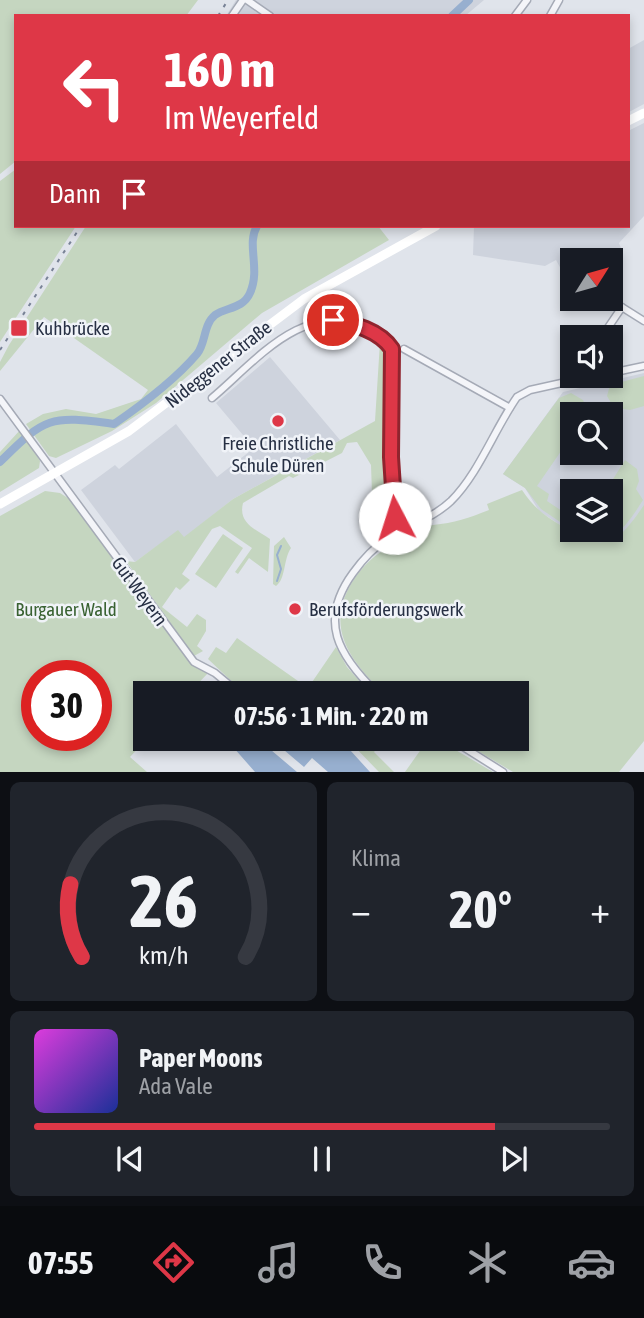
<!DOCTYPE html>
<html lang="de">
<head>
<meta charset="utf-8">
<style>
  :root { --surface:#171b24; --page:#20242c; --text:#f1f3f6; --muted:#9ea1a6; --line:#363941; --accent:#de3747 }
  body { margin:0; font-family:"Asap Condensed",sans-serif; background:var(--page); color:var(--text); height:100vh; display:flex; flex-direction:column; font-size:26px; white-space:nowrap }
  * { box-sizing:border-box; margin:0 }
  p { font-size:23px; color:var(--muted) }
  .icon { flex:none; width:38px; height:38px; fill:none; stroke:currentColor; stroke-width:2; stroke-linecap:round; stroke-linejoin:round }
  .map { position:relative; height:772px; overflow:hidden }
  .drawer { display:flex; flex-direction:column; gap:10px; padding:10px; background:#0d0f14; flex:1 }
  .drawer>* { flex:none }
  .banner { position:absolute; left:14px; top:14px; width:616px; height:214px; border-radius:0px; box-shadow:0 4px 10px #0003; background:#de3747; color:#fff; overflow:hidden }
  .needle { width:46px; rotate:53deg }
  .fabs { position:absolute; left:560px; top:248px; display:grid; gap:14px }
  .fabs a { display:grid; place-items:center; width:63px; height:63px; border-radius:0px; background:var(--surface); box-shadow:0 4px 10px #0003; font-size:35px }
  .speed { position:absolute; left:21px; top:660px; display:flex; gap:14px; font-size:35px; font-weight:700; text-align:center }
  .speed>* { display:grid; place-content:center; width:91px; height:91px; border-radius:50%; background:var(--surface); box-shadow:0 4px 10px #0003; line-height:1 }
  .speed .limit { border:10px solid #d22; background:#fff; color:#111 }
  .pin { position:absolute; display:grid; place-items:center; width:60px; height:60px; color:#fff; margin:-30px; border:4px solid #fff; border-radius:50%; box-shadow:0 2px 7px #0007 }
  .me { position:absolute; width:77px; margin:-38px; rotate:355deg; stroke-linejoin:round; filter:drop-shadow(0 0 5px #0008) }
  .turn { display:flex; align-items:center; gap:24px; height:147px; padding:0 35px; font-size:32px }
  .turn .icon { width:91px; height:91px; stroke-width:2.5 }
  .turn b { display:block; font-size:49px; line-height:60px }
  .then { display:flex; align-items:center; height:66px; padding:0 35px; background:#0003; gap:14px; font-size:26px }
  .big { font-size:52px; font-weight:700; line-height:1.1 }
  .drawer .widget { flex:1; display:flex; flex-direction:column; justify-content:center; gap:10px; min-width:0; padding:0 24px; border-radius:10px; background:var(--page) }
  .drawer .dial { align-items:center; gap:0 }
  .dial svg { height:182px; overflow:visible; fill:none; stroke:var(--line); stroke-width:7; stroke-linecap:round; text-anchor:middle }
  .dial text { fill:var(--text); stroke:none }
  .song { display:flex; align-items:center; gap:21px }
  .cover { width:84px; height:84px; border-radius:10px; background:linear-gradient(135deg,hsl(300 70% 55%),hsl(230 70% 35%)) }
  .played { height:7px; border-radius:4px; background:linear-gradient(90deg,var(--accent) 80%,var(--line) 80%) }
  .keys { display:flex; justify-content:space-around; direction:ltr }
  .heat { display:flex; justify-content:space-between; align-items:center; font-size:38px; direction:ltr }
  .drawer .tiles { flex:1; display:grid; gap:10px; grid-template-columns:1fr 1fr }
  .widget:last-child { grid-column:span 2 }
  .trip { position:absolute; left:133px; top:681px; width:396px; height:70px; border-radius:0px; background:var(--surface); box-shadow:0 4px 10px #0003; font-weight:700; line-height:70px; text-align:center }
  .tab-bar { display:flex; height:112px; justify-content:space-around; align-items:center; background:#090b0e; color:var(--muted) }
  .tab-bar .icon { width:49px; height:49px }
  .tab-bar .selected { color:var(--accent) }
  .tab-bar b { font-size:32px; color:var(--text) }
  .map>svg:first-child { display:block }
  .built { fill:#ced3dd; fill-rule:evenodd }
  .green { fill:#c5d6c0; fill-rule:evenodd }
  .water { fill:#97afcf }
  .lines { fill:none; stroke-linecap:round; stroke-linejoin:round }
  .stream { stroke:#97afcf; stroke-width:2 }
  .canal { stroke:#97afcf; stroke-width:8 }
  .minor-casing { stroke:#a5aab6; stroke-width:9 }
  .minor { stroke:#f4f5f9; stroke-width:6 }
  .secondary { stroke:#fff; stroke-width:9 }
  .rail { stroke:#788296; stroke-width:2; stroke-dasharray:3.5 7; stroke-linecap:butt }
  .route-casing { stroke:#90242e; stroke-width:18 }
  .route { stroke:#de3747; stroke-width:12 }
  .poi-dot { fill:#de3747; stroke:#f0f3f8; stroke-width:2.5 }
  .labels { text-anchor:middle; stroke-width:5; stroke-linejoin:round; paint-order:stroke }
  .poi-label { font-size:19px; fill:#273044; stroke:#f0f3f8; text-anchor:start }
  .street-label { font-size:19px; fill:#273044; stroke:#f0f3f8 }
  .park-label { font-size:19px; fill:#396232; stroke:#f0f3f8 }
</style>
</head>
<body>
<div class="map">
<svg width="644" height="772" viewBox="0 0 644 772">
  <rect width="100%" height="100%" fill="#e0e4eb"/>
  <path class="built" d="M236 0H484L465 16H226Z
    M644 40V104L629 112 628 49Z
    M644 123V216L619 243 622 251 604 261H572V272L562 271 556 260 545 266 473 255 474 226H628V131Z
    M270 357 340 440 233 499 184 538 178 531 135 562 81 490 115 465 119 469 176 424 217 477 254 448 216 403Z
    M644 373V534L599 551 539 511 525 488 503 474 563 392ZM572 415H611V453H572ZM572 492H611V530H572Z"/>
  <path class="green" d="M0 0H198L186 16H16V161L0 174Z
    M16 169V226H76L0 342V181Z
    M86 226H378L389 240 262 313 156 403 112 431 56 458 49 456 26 424 43 414 66 409 96 414 141 399 148 390 44 317 0 371V362L9 345Z
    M380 342 389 348V504L392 525 388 533 374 542 365 535 378 515 377 495 372 494 371 465 357 442 347 443 342 453 293 478 289 476 243 503C238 523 255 529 270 539L268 572 249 558 238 574 235 572 252 548 220 526 212 529 182 574 190 580 180 590 176 587 162 607 187 627 197 614 206 620V631L197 646 203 651 194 656 126 561 135 562 178 530 184 537 233 499 375 421Z
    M644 376V406L630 410 614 408 607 396 610 385Z
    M571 393 583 400 589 415H572V433L563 437 568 441 537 486 549 494 547 501 565 513 572 510V530L541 509 525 488 503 474 559 398Z
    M21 429 40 461 39 468 0 492V452Z
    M625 460 637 469 639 481 636 489 643 500C625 528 609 554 573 530H611V492H605Z
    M522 490C533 507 545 516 562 526 604 554 617 545 644 505V741L619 772H513L458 739 516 738V693H383C351 661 325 629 351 584 362 566 375 554 394 544 404 538 421 526 433 525 454 523 469 518 489 510L487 504Z
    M45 491 60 493 71 500 190 662 209 672 189 693H145L147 739 130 757 147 772H0V516ZM37 676H96V735H37Z
    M223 534 243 548 216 588 195 574Z
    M284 537 291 548C283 560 286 579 276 586L273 584 274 546Z
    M237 638 308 688 336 647 347 667 370 693H244L208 659 216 647 226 653Z
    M429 738 437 739 493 772H405Z
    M347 739H373L372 741 378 747 374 752 394 772H379Z"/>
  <path class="water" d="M226 739H258L297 772H255Z
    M271 739H340L370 772H328L312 758 304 767Z"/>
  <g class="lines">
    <path class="stream" d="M277 581 281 569 277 555 281 546"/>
    <path class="canal" d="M452 16 469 0
      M0 462C45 417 50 415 114 424 143 404 174 381 197 354 206 343 203 325 215 315 226 307 243 309 250 293 261 268 246 245 257 226"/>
    <g class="minor-casing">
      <path id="minor" d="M247 0 270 16
        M232 16 243 0
        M515 16 527 0
        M550 16 559 0
        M609 299 644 321
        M601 338 622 307
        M404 349 510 408
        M611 373 644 366
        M212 398C255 362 305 297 367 330 376 335 386 340 392 349V504L398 532
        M0 399 194 662 215 673 239 693
        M377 693C338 655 318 621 353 573 363 559 373 548 387 539 408 525 432 519 451 501 479 473 494 430 517 397L530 390 593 376
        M449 738 503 772"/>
    </g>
    <use href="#minor" class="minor"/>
    <path class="secondary" d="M628 121 644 113
      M0 504 129 431 304 299 436 226"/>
    <path class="rail" d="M218 16 228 0
      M0 350 81 226"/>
  </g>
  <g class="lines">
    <g class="route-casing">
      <path id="route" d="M333 320C354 324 379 330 392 349L391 457 395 518"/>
    </g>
    <use href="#route" class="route"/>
  </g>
  <g class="poi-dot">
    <rect x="10" y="319" width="18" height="18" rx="3.5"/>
    <circle cx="278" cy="421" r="7"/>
    <circle cx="295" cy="609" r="7"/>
  </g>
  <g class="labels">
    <g class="poi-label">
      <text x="35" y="335">Kuhbrücke</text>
      <text x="278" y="450" text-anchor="middle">Freie Christliche<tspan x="278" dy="22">Schule Düren</tspan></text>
      <text x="309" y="616">Berufsförderungswerk</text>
    </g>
    <g class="street-label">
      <text transform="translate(218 364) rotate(-38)" y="7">Nideggener Straße</text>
      <text transform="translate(140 591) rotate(54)" y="7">Gut Weyern</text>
    </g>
    <g class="park-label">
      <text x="66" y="616">Burgauer Wald</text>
    </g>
  </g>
</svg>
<div class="fabs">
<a><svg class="needle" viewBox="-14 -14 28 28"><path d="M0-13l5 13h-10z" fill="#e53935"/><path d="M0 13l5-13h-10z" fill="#9ea1a6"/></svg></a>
<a><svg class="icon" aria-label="sound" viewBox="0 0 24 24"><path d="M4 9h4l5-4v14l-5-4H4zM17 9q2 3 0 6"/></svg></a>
<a><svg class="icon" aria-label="search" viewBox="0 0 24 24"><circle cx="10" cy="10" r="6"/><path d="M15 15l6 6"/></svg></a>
<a><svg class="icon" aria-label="layers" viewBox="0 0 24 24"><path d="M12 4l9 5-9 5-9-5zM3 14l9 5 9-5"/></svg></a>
</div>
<div class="speed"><div class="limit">30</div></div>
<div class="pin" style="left:333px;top:320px;background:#d93025"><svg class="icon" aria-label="arrive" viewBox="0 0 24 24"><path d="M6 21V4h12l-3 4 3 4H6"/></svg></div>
<svg class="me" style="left:395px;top:518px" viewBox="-20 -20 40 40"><circle r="19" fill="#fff"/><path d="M0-13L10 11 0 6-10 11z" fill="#de3747"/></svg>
<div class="trip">07:56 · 1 Min. · 220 m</div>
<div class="banner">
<div class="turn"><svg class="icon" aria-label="left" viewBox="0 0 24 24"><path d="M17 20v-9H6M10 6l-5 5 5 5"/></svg><div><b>160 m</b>Im Weyerfeld</div></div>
<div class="then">Dann<svg class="icon" aria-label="arrive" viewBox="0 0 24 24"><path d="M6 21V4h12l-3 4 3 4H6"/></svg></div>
</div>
</div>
<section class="drawer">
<div class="tiles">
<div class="widget dial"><svg viewBox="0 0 100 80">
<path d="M14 69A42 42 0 1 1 86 69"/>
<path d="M14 69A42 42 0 0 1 9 37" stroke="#de3747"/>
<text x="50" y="56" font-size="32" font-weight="700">26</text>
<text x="50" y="72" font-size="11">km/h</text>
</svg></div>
<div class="widget"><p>Klima</p>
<div class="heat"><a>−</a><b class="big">20°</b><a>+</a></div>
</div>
<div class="widget">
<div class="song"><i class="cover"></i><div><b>Paper Moons</b><p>Ada Vale</p></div></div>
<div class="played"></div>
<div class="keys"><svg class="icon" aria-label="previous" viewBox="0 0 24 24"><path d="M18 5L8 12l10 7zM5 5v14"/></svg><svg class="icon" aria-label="pause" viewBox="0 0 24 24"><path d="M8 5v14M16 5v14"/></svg><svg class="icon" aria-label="next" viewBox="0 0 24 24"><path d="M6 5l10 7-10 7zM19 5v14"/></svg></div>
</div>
</div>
</section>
<nav class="tab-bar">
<b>07:55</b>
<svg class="icon selected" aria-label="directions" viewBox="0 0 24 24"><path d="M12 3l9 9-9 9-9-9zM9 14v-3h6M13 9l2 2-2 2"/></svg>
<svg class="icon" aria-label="music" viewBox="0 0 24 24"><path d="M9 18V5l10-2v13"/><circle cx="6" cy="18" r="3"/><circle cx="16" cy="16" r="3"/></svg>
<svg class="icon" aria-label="phone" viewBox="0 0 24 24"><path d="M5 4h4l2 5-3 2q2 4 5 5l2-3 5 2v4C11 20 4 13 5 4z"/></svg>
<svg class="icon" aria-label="climate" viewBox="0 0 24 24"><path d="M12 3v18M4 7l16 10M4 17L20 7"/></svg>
<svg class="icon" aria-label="car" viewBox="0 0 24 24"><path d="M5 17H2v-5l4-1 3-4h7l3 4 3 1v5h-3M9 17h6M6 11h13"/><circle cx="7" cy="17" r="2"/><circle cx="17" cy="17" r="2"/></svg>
</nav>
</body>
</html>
